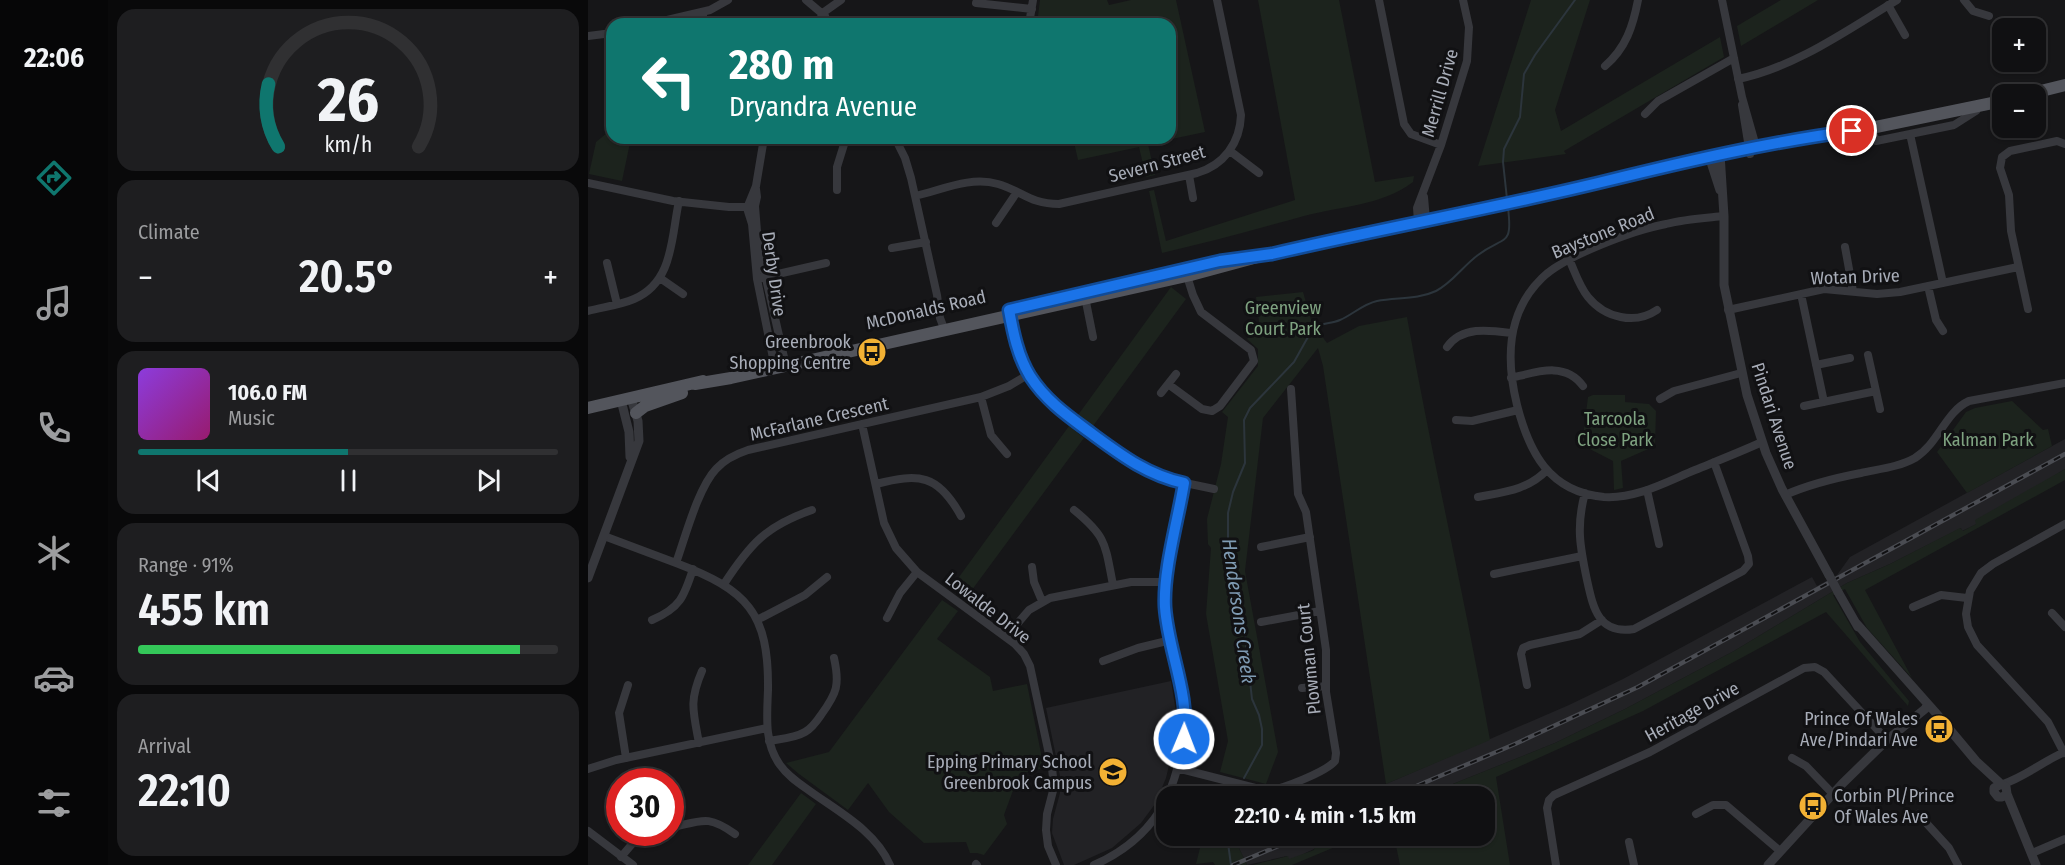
<!DOCTYPE html>
<html lang="en">
<head>
<meta charset="utf-8">
<style>
  :root { --surface:#101012; --page:#1e1e20; --text:#f1f3f6; --muted:#9c9d9f; --line:#303032; --accent:#0f766e }
  body { margin:0; font-family:"Fira Sans Condensed",sans-serif; background:var(--page); color:var(--text); height:100vh; display:flex; flex-direction:column; font-size:22px; white-space:nowrap }
  * { box-sizing:border-box; margin:0 }
  p { font-size:20px; color:var(--muted) }
  .icon { flex:none; width:33px; height:33px; fill:none; stroke:currentColor; stroke-width:2; stroke-linecap:round; stroke-linejoin:round }
  .map { position:relative; flex:1; overflow:hidden }
  .panel { display:flex; flex-direction:column; gap:9px; padding:9px; background:#09090a; width:480px }
  .panel>* { flex:none }
  .top-card { position:absolute; left:18px; top:18px; width:570px; height:126px; border-radius:18px; box-shadow:0 2px 4px #0004,0 0 0 2px var(--line); background:#0f766e; color:#fff; overflow:hidden }
  .buttons { position:absolute; left:1404px; top:18px; display:grid; gap:12px }
  .buttons a { display:grid; place-items:center; width:54px; height:54px; border-radius:12px; background:var(--surface); box-shadow:0 2px 4px #0004,0 0 0 2px var(--line); font-size:30px }
  .speed { position:absolute; left:18px; top:768px; display:flex; gap:12px; font-size:30px; font-weight:700; text-align:center }
  .speed>* { display:grid; place-content:center; width:78px; height:78px; border-radius:50%; background:var(--surface); box-shadow:0 2px 4px #0004,0 0 0 2px var(--line); line-height:1 }
  .speed .limit { border:9px solid #d22; background:#fff; color:#111 }
  .pin { position:absolute; display:grid; place-items:center; width:51px; height:51px; color:#fff; margin:-26px; border:3px solid #fff; border-radius:50%; box-shadow:0 2px 6px #0007 }
  .me { position:absolute; width:66px; margin:-33px; rotate:1deg; stroke-linejoin:round; filter:drop-shadow(0 0 4px #0008) }
  .turn { display:flex; align-items:center; gap:21px; height:126px; padding:0 24px; font-size:27px }
  .turn .icon { width:78px; height:78px; stroke-width:2.5 }
  .turn b { display:block; font-size:42px; line-height:51px }
  .big { font-size:45px; font-weight:600; line-height:1.1 }
  .panel .card { flex:1; display:flex; flex-direction:column; justify-content:center; gap:9px; min-width:0; padding:0 21px; border-radius:18px; background:var(--page) }
  .panel .dial { align-items:center; gap:0 }
  .dial svg { height:156px; overflow:visible; fill:none; stroke:var(--line); stroke-width:7; stroke-linecap:round; text-anchor:middle }
  .dial text { fill:var(--text); stroke:none }
  .song { display:flex; align-items:center; gap:18px }
  .cover { width:72px; height:72px; border-radius:9px; background:linear-gradient(135deg,hsl(270 70% 55%),hsl(320 70% 35%)) }
  .played { height:6px; border-radius:3px; background:linear-gradient(90deg,var(--accent) 50%,var(--line) 50%) }
  .keys { display:flex; justify-content:space-around; direction:ltr }
  .heat { display:flex; justify-content:space-between; align-items:center; font-size:33px; direction:ltr }
  .charge { height:9px; border-radius:4px; background:linear-gradient(90deg,#34c759 91%,var(--line) 0) }
  .trip { position:absolute; left:568px; top:786px; width:339px; height:60px; border-radius:18px; background:var(--surface); box-shadow:0 2px 4px #0004,0 0 0 2px var(--line); font-weight:600; line-height:60px; text-align:center }
  main { display:flex; flex:1; min-height:0 }
  .tabs { display:flex; flex-direction:column; width:108px; justify-content:space-around; align-items:center; background:#060607; color:var(--muted) }
  .tabs .icon { width:42px; height:42px }
  .tabs .selected { color:var(--accent) }
  .tabs b { font-size:27px; color:var(--text) }
  .map>svg:first-child { display:block }
  .built { fill:#222225 }
  .green { fill:#1c231d }
  .lines { fill:none; stroke-linecap:round; stroke-linejoin:round }
  .stream { stroke:#2c353c; stroke-width:2 }
  .minor { stroke:#37383d; stroke-width:8 }
  .tertiary { stroke:#37383d; stroke-width:9 }
  .primary { stroke:#53555c; stroke-width:12 }
  .rail-casing { stroke:#4a4c52; stroke-width:4.5 }
  .rail { stroke:#111113; stroke-width:2; stroke-dasharray:7; stroke-linecap:butt }
  .tertiary-bridge { stroke:#37383d; stroke-width:9 }
  .route-casing { stroke:#114b97; stroke-width:15 }
  .route { stroke:#1a73e8; stroke-width:10 }
  .labels { text-anchor:middle; stroke-width:6; stroke-linejoin:round; paint-order:stroke }
  .street-label { font-size:18px; fill:#a8adb8; stroke:#111113 }
  .park-label { font-size:18px; fill:#7fa381; stroke:#111113 }
  .poi-label { font-size:18px; fill:#a8adb8; stroke:#111113; text-anchor:end }
  .water-label { font-size:20px; font-style:italic; fill:#7f9bb3; stroke:#111113 }
</style>
</head>
<body>
<main>
<nav class="tabs">
<b>22:06</b>
<svg class="icon selected" aria-label="directions" viewBox="0 0 24 24"><path d="M12 3l9 9-9 9-9-9zM9 14v-3h6M13 9l2 2-2 2"/></svg>
<svg class="icon" aria-label="music" viewBox="0 0 24 24"><path d="M9 18V5l10-2v13"/><circle cx="6" cy="18" r="3"/><circle cx="16" cy="16" r="3"/></svg>
<svg class="icon" aria-label="phone" viewBox="0 0 24 24"><path d="M5 4h4l2 5-3 2q2 4 5 5l2-3 5 2v4C11 20 4 13 5 4z"/></svg>
<svg class="icon" aria-label="climate" viewBox="0 0 24 24"><path d="M12 3v18M4 7l16 10M4 17L20 7"/></svg>
<svg class="icon" aria-label="car" viewBox="0 0 24 24"><path d="M5 17H2v-5l4-1 3-4h7l3 4 3 1v5h-3M9 17h6M6 11h13"/><circle cx="7" cy="17" r="2"/><circle cx="17" cy="17" r="2"/></svg>
<svg class="icon" aria-label="filters" viewBox="0 0 24 24"><path d="M4 7h16M4 17h16"/><circle cx="9" cy="7" r="2"/><circle cx="15" cy="17" r="2"/></svg>
</nav>
<section class="panel">
<div class="card dial"><svg viewBox="0 0 100 80">
<path d="M14 69A42 42 0 1 1 86 69"/>
<path d="M14 69A42 42 0 0 1 9 37" stroke="#0f766e"/>
<text x="50" y="56" font-size="32" font-weight="700">26</text>
<text x="50" y="72" font-size="11">km/h</text>
</svg></div>
<div class="card"><p>Climate</p>
<div class="heat"><a>−</a><b class="big">20.5°</b><a>+</a></div>
</div>
<div class="card">
<div class="song"><i class="cover"></i><div><b>106.0 FM</b><p>Music</p></div></div>
<div class="played"></div>
<div class="keys"><svg class="icon" aria-label="previous" viewBox="0 0 24 24"><path d="M18 5L8 12l10 7zM5 5v14"/></svg><svg class="icon" aria-label="pause" viewBox="0 0 24 24"><path d="M8 5v14M16 5v14"/></svg><svg class="icon" aria-label="next" viewBox="0 0 24 24"><path d="M6 5l10 7-10 7zM19 5v14"/></svg></div>
</div>
<div class="card"><p>Range · 91%</p><b class="big">455 km</b><div class="charge"></div></div>
<div class="card"><p>Arrival</p><b class="big">22:10</b></div>
</section>
<div class="map">
<svg width="1477" height="865" viewBox="0 0 1477 865">
  <rect width="100%" height="100%" fill="#161618"/>
  <path class="built" d="M1477 439V469L1389 524 1374 531 1373 528 1302 564 1259 583 1146 651 1037 709 967 743 835 796H770L981 705 1035 679 1224 577 1229 586 1249 575 1262 557Z
    M583 681 589 718 587 740 578 778 567 804 553 823 524 848 486 865H476L464 833 465 819 472 793V776L458 708Z
    M679 836H747L726 849 707 858 701 860 699 856 659 865 650 846 651 843Z"/>
  <path class="green" d="M452 0H519L521 5 543 0H588L617 132 560 144 567 175 558 177 551 147 490 160 485 138H582V24H449Z
    M670 0H751L787 182 826 176 825 182C793 206 753 206 716 216 669 229 622 242 574 253L561 191 566 190 578 241 707 200Z
    M943 0H1002L967 110 973 131 1132 37 1136 57 976 151 978 154 890 166Z
    M1193 0H1230L1153 46 1149 26Z
    M24 129V138H43L34 181 1 174 8 142Z
    M583 287 598 299 505 426 490 415Z
    M715 292 724 323 739 343 771 326 819 317C844 458 877 598 902 740L798 784 735 366 730 348 675 418 657 571 690 752 678 784 632 772 640 741 618 614 623 548 620 544 619 519 633 464 640 417 634 412 670 366V349L659 339 671 322 668 297Z
    M1005 395H1037V402L1061 404 1068 411 1067 446 1033 461 1035 488 1026 490 1025 461 994 445 1000 397Z
    M1424 401 1455 430 1460 429 1464 446 1379 493 1349 452 1378 412 1387 408Z
    M481 426 496 438 378 598 363 588Z
    M1477 469V480L1277 590 1324 678 1279 628 1257 589 1245 595 1272 642 1321 701 1320 706 1238 612 1055 711 908 777 922 865H812L806 836H897V796H835L967 743 1037 709 1146 651 1259 583 1302 564 1372 528 1375 531 1388 524 1387 520Z
    M354 600 370 611 349 639 402 677 405 691 439 684 456 768 431 774 416 815 419 824 396 855 389 853H382L378 842 336 843 301 812 280 783 260 810 211 774 198 763 241 752Z
    M213 793 228 804 184 865H160Z
    M615 836H658L656 842 651 843 650 846 659 865H627L625 862 608 864Z
    M747 836H773L704 865H665L700 856 701 859 726 850 727 845Z"/>
  <g class="lines">
    <path class="stream" d="M919 199 915 162 916 149 932 117 936 74 947 55 987 0
      M656 778 674 745V729L671 715 664 699 657 636 649 616 640 560V513L645 492 657 463 656 420 662 408 706 362 725 328C733 323 743 324 752 320 764 315 775 304 789 301 808 297 829 300 848 291 864 283 875 266 890 255 916 235 925 248 920 208
      M648 796 649 793
      M639 836 643 865"/>
    <path class="minor" d="M218 0 237 16
      M791 0 816 124 823 134 853 145
      M1134 0 1154 97 1169 150
      M1376 0 1385 11 1401 16
      M388 3 444 9
      M1300 5 1317 35
      M114 12 117 24
      M62 24 122 10 140 0
      M229 24 236 12 253 0
      M441 24 445 0
      M0 36 24 33
      M1017 66C1038 48 1045 26 1050 0
      M1150 79C1208 67 1259 30 1309 0
      M1154 105 1162 154
      M1057 114 1070 101 1146 58
      M1283 128 1288 141 1366 125 1388 111
      M1322 134 1355 283
      M162 138 175 141
      M176 138 168 186 159 208 164 224 169 279 187 368
      M307 138 317 158 323 178 349 295 352 318 357 331
      M642 151 671 173
      M601 175 605 198
      M0 183 85 201 141 207H164
      M168 189 169 197 167 206 170 244 198 366
      M249 190V167L258 138
      M327 196C354 190 382 176 410 184 434 191 442 204 471 204L609 173C636 165 652 143 653 115L629 0
      M836 197 838 220
      M1136 216C1117 218 1097 219 1078 224 1046 230 976 256 954 278 918 313 918 360 929 405 941 452 961 492 1016 497 1048 499 1078 482 1107 470 1129 461 1152 452 1174 442
      M830 221 829 208 853 145 879 61 881 27 875 0
      M408 223 429 192
      M1257 247 1265 291
      M304 248 338 242
      M981 259C987 272 991 286 1000 297 1017 318 1047 325 1069 310
      M19 263 29 304
      M72 278 95 294
      M172 278 238 263
      M1340 286 1348 320 1355 331
      M1213 294 1236 402
      M497 297 505 337
      M1440 309 1423 231 1421 195 1412 168 1414 157 1422 151 1469 141 1477 144
      M1140 310 1236 289 1289 294 1312 292 1430 267
      M0 311C15 307 32 305 46 299 86 282 83 237 91 201
      M421 312 436 364 450 387 469 408 551 467 583 480 626 489
      M859 347C874 326 901 330 923 333
      M1280 355 1292 409
      M1228 365 1262 358
      M923 378C948 372 977 361 995 386
      M580 384 614 409 624 411 632 406 666 361 663 350 613 312 605 295 599 276V269
      M573 393 588 374
      M393 397 403 435 419 454
      M1072 399 1086 391 1153 373
      M1216 406 1288 391
      M868 420 884 421 930 410
      M274 424 296 523 308 548 329 572 427 644 436 654 442 666 464 768 466 787 459 814 458 830 460 846 468 865
      M288 484C331 473 350 474 373 516
      M1059 490 1071 544
      M997 493C988 526 992 547 999 580 1005 607 1010 635 1046 629L1155 571 1161 564 1160 556 1126 462
      M1197 495C1222 484 1247 478 1273 473 1291 469 1311 467 1327 458 1351 443 1357 412 1381 401L1477 383
      M890 497C916 492 940 490 959 470
      M486 510C519 537 517 544 525 585
      M16 536C40 545 64 554 88 563 159 590 181 612 180 690 179 716 176 743 192 765 199 775 209 782 219 789 249 811 287 830 302 865
      M673 547 722 537
      M88 563C97 538 110 488 128 469 137 459 148 454 160 450L393 397 421 386 441 374
      M444 567 446 582 454 601
      M906 574 994 556
      M136 584C162 544 178 526 224 510
      M1325 607 1353 595 1379 598
      M1464 613 1477 627
      M299 618 312 593 329 572
      M64 620C92 608 96 597 105 569
      M169 620 217 595 239 577
      M673 622 732 611
      M418 637 441 610 462 598 543 582H578
      M515 661 550 648 583 640
      M939 685 933 654 935 648 942 645 992 634 1014 620
      M714 688 738 686
      M181 741C192 739 207 738 217 732 224 728 229 721 233 715 249 693 252 685 246 658
      M111 743C105 711 101 701 114 671
      M1476 753 1460 722 1389 645 1380 627 1378 614 1382 591 1393 573 1405 564 1477 524
      M38 758 31 713 40 685
      M1204 758 1218 766 1244 793
      M589 768 679 791C694 789 738 772 747 761L748 753 738 692V650L718 512 710 494 703 389
      M0 769 28 760 179 728
      M1415 784C1437 777 1455 761 1477 752
      M580 796C589 773 597 745 597 720 596 673 575 629 578 582L596 483
      M1108 814 1125 805H1138L1192 851
      M1330 814 1361 848 1370 865
      M82 828C114 821 119 814 147 834
      M0 831 45 865
      M1041 842 1046 865
      M1444 853 1477 839
      M33 857 50 837 61 832
      M388 864 389 865
      M506 865C538 851 563 830 579 798
      M968 865 959 808 961 800 966 795 1062 752 1216 668 1227 667 1236 672 1299 740"/>
    <path class="tertiary" d="M1132 154 1136 216V285L1159 395 1178 453 1194 489 1241 575
      M1121 156 1132 190
      M33 400 41 432 42 457
      M0 578 51 441 50 421 43 398
      M1250 592 1270 627
      M1268 623 1347 712 1388 761 1413 784
      M1419 794 1414 797H1410L1406 792V788L1413 784 1418 787 1419 794 1448 865
      M1180 865 1254 784 1299 740 1337 709 1340 704"/>
    <path class="primary" d="M1441 94 1477 85
      M107 384 143 378 603 275 684 253 1020 181 1121 156 1222 137 1283 128 1414 101
      M0 408 115 381
      M48 413 57 406 94 393"/>
    <g class="rail-casing">
      <path id="rail" d="M805 796 927 744 1050 687 1477 454
        M645 865 714 836"/>
    </g>
    <use href="#rail" class="rail"/>
    <path class="tertiary-bridge" d="M1241 575 1250 592"/>
  </g>
  <g class="lines">
    <g class="route-casing">
      <path id="route" d="M596 739C602 694 580 651 577 607 575 571 590 520 596 483 559 475 533 455 503 433 480 416 458 401 442 376 430 357 425 332 421 310L632 261 684 254C795 228 908 208 1018 181 1100 161 1181 142 1264 131"/>
    </g>
    <use href="#route" class="route"/>
  </g>
  <defs>
    <g id="bus-disc" transform="scale(1.5)"><circle r="9.5" fill="#f2b134" stroke="#111113"/><path d="M-5-6H5V4H4V6H2V4H-2V6H-4V4H-5ZM-3.5-4V0h7V-4ZM-3.5 1.2v1.5H-2V1.2ZM2 1.2v1.5H3.5V1.2Z" fill="#111"/></g>
    <g id="school-disc" transform="scale(1.5)"><circle r="9.5" fill="#f2b134" stroke="#111113"/><path d="M0-5L7-2L0 1L-7-2ZM-4 1L0 2.5L4 1V4Q0 6-4 4Z" fill="#111"/></g>
  </defs>
  <g fill-rule="evenodd">
    <use href="#bus-disc" x="284" y="352"/>
    <use href="#bus-disc" x="1351" y="729"/>
    <use href="#school-disc" x="525" y="772"/>
    <use href="#bus-disc" x="1225" y="806"/>
  </g>
  <g class="labels">
    <g class="street-label">
      <text transform="translate(852 93) rotate(-74)" y="6">Merrill Drive</text>
      <text transform="translate(569 164) rotate(-15)" y="6">Severn Street</text>
      <text transform="translate(1015 233) rotate(-22)" y="6">Baystone Road</text>
      <text transform="translate(186 274) rotate(82)" y="6">Derby Drive</text>
      <text transform="translate(1267 277) rotate(-2)" y="6">Wotan Drive</text>
      <text transform="translate(338 310) rotate(-13)" y="6">McDonalds Road</text>
      <text transform="translate(1186 416) rotate(72)" y="6">Pindari Avenue</text>
      <text transform="translate(231 419) rotate(-13)" y="6">McFarlane Crescent</text>
      <text transform="translate(400 608) rotate(38)" y="6">Lowalde Drive</text>
      <text transform="translate(721 659) rotate(-96)" y="6">Plowman Court</text>
      <text transform="translate(1104 712) rotate(-29)" y="6">Heritage Drive</text>
    </g>
    <g class="park-label">
      <text x="695" y="314">Greenview<tspan x="695" dy="21">Court Park</tspan></text>
      <text x="1027" y="425">Tarcoola<tspan x="1027" dy="21">Close Park</tspan></text>
      <text x="1400" y="446">Kalman Park</text>
    </g>
    <g class="poi-label">
      <text x="263" y="348">Greenbrook<tspan x="263" dy="21">Shopping Centre</tspan></text>
      <text x="1330" y="725">Prince Of Wales<tspan x="1330" dy="21">Ave/Pindari Ave</tspan></text>
      <text x="504" y="768">Epping Primary School<tspan x="504" dy="21">Greenbrook Campus</tspan></text>
      <text x="1246" y="802" text-anchor="start">Corbin Pl/Prince<tspan x="1246" dy="21">Of Wales Ave</tspan></text>
    </g>
    <g class="water-label">
      <text transform="translate(651 611) rotate(82)" y="7">Hendersons Creek</text>
    </g>
  </g>
</svg>
<div class="buttons">
<a>+</a>
<a>−</a>
</div>
<div class="speed"><div class="limit">30</div></div>
<div class="pin" style="left:1264px;top:131px;background:#d93025"><svg class="icon" aria-label="arrive" viewBox="0 0 24 24"><path d="M6 21V4h12l-3 4 3 4H6"/></svg></div>
<svg class="me" style="left:596px;top:739px" viewBox="-20 -20 40 40"><circle r="17" fill="#1a73e8" stroke="#fff" stroke-width="3"/><path d="M0-11L8 9 0 5-8 9z" fill="#fff"/></svg>
<div class="trip">22:10 · 4 min · 1.5 km</div>
<div class="top-card">
<div class="turn"><svg class="icon" aria-label="left" viewBox="0 0 24 24"><path d="M17 20v-9H6M10 6l-5 5 5 5"/></svg><div><b>280 m</b>Dryandra Avenue</div></div>
</div>
</div>
</main>
</body>
</html>
